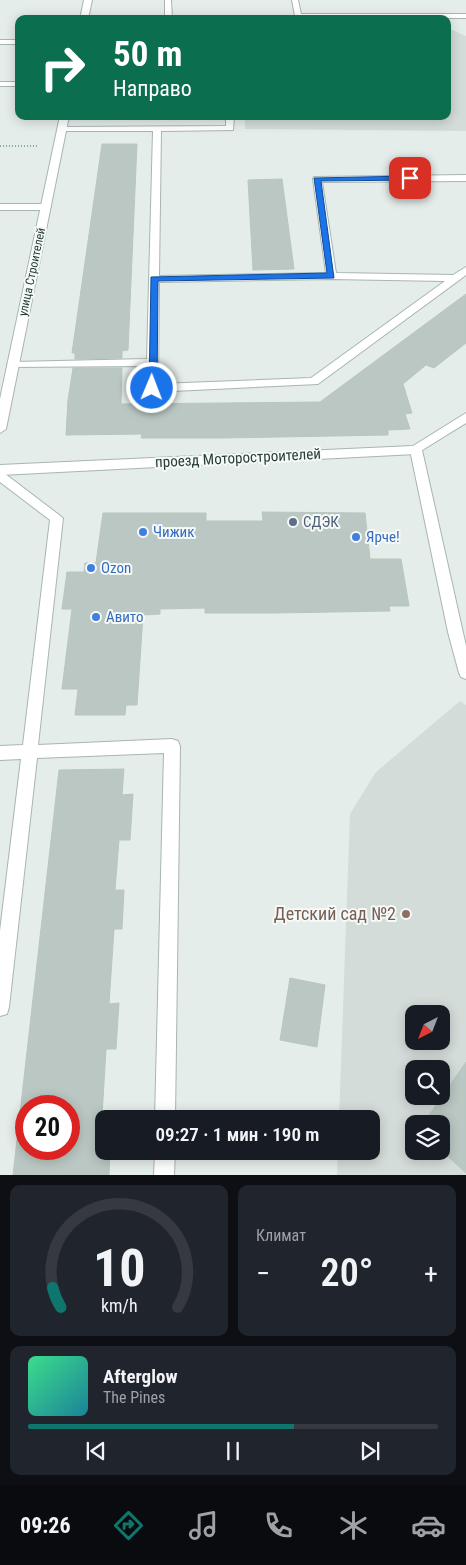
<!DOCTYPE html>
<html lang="ru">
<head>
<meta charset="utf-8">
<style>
  :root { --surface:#171b24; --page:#20242c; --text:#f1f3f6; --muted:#9ea1a6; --line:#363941; --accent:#0f766e }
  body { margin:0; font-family:"Roboto Condensed",sans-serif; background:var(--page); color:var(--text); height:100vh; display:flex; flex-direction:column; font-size:19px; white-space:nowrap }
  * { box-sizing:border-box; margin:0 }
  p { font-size:16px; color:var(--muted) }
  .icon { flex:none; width:28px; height:28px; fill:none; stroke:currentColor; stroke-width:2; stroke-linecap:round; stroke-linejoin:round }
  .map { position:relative; height:1175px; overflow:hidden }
  .details { display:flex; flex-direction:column; gap:10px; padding:10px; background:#0d0f14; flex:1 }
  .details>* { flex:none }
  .guide { position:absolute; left:15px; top:15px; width:436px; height:105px; border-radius:10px; box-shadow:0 2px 12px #0003; background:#0b6e4f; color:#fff; overflow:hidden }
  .needle { width:32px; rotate:222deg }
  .tools { position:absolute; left:405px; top:1005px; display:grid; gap:10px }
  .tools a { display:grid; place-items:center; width:45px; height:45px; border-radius:10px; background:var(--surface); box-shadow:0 2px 12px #0003; font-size:25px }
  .speed { position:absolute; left:15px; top:1095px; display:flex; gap:10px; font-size:25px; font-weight:700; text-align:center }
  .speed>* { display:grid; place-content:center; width:65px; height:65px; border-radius:50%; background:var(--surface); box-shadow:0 2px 12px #0003; line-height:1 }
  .speed .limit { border:8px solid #d22; background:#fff; color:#111 }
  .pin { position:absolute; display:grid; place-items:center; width:42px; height:42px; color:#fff; margin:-21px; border-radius:10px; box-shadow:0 2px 8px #0006 }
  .me { position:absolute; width:55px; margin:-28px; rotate:1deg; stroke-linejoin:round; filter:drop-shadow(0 0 4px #0008) }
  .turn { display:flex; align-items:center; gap:18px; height:105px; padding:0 15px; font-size:22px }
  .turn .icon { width:65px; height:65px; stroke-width:2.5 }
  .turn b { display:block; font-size:35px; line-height:42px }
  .big { font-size:38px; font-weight:600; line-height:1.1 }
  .details .card { flex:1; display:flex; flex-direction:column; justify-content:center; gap:8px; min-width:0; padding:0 18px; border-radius:10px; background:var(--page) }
  .details .dial { align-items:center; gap:0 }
  .dial svg { height:130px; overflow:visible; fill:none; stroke:var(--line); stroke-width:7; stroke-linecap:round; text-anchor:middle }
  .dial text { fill:var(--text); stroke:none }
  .song { display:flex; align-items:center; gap:15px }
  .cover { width:60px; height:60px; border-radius:8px; background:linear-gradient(135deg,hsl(150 70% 55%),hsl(190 70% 35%)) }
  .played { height:5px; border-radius:2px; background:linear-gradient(90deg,var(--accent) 65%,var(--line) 65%) }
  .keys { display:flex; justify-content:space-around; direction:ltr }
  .heat { display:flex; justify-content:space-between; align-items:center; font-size:28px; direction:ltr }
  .details .tiles { flex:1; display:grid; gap:10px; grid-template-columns:1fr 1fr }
  .card:last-child { grid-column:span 2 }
  .trip { position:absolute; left:95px; top:1110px; width:285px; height:50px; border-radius:10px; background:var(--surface); box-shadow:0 2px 12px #0003; font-weight:600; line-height:50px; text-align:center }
  .menu { display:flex; height:80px; justify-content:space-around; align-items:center; background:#090b0e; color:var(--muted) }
  .menu .icon { width:35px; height:35px }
  .menu .active { color:var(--accent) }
  .menu b { font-size:22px; color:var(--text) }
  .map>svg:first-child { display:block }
  .built { fill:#d3dcd9; fill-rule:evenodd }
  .building { fill:#bac7c3; stroke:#b8c6c1; fill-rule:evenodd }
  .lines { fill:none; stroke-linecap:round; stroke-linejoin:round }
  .service-casing { stroke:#a8b5b1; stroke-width:2 }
  .minor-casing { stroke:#a8b5b1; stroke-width:2 }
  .path { stroke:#88ada5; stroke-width:2; stroke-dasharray:1 2; stroke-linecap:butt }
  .service { fill:#fff; fill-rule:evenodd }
  .minor { fill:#fff; fill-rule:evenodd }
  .route { fill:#1a73e8; stroke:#114b97 }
  .service-dot { fill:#5c6f8a; stroke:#f5f9f7; stroke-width:2 }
  .shop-dot { fill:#3f7fe0; stroke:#f5f9f7; stroke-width:2 }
  .education-dot { fill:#8d6e63; stroke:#f5f9f7; stroke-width:2 }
  .labels { text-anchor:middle; stroke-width:4; stroke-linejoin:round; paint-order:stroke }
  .far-street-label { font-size:12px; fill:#263d39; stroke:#f5f9f7 }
  .street-label { font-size:15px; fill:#263d39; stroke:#f5f9f7 }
  .service-label { font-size:15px; fill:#4e5e75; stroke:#f5f9f7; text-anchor:start }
  .shop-label { font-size:15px; fill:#366cbe; stroke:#f5f9f7; text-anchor:start }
  .near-education-label { font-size:18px; fill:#785e54; stroke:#f5f9f7; text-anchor:end }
</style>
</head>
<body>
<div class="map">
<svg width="466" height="1175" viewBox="0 0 466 1175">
  <rect width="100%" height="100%" fill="#e5edea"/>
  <path class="built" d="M448 28 466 36V131L245 129V116H448Z
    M460 701 466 705V1175H337L338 1151H371V1119H339L350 814 376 772ZM414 1014H441V1041H414ZM414 1069H441V1096H414ZM414 1124H441V1151H414Z"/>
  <path class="building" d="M102 144H137L128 350 122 351V358L75 359V353H72Z
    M282 179 294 269 253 270 248 180Z
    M466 294V343L434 368 426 365 403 384 412 413 405 414 410 429 388 430V435L224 438H141L142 434 66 435 68 400 73 368H122L121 404 320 402Z
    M262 512 365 513 370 559H401L409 606H389L390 611 275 613H205V608L160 609V614L143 615 137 705H126L125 715H75L78 689H62L72 609H62L67 572H84L85 563H96L103 513H206V521H263Z
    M124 769 122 795 133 794 130 840H119L115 890H124L122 929H114L109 1004 119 1003 116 1049H106L101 1133 104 1134V1151H110L109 1175H13L59 770ZM26 1106H69V1149H26Z
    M290 978 325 985 317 1047 280 1040Z
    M466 1062V1173L441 1150V1124H423Z"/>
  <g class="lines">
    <g class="service-casing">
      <path id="service" d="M165 0H171L172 19H165Z
        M292 0H298L301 14H466V18H298L295 16Z
        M0 40H19V44H0Z
        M0 82H19V86H0Z
        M226 116H234L233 130 161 131 159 276 326 273 313 179 314 177 466 175V181L322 182 336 273 453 275 466 267V275L318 384 152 392 146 388 147 366 9 367 7 365 13 362 147 359 153 131H59V127L226 126ZM331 279 445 281 311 378 158 384 159 282Z
        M0 204H46L51 207 46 210H0Z
        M416 446 422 450 466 646V679L461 677 459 673 448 632 410 450Z
        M0 472 4 473 63 518 38 745 172 739 178 741 180 746 175 1119H155L164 753 37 758 9 1007 7 1014 0 1016V931L21 759 0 760V746L23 745 50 520 0 482Z
        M155 1151H175L174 1175H154Z"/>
    </g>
    <g class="minor-casing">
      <path id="minor" d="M84 0H92L88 19H80Z
        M60 116H69L6 429 0 433V399Z
        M466 413V423L416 454 0 475V465L413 446Z"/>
    </g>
    <path class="path" d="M0 146H39"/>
    <use href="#service" class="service"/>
    <use href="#minor" class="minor"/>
  </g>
  <path class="route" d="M410 176 414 178 413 180 321 181 334 278 158 281 157 388 155 390H149L151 277 327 273 314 178Z"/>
  <circle class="service-dot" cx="293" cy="522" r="5"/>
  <g class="shop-dot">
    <circle cx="143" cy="532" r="5"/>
    <circle cx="356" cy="537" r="5"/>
    <circle cx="91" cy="568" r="5"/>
    <circle cx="96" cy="617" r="5"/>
  </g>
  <circle class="education-dot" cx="406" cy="914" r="5"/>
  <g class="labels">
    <g class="far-street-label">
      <text transform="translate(32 272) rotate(-78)" y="4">улица Строителей</text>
    </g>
    <g class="street-label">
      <text transform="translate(238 458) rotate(-3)" y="5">проезд Моторостроителей</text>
    </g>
    <g class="service-label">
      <text x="303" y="527">СДЭК</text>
    </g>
    <g class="shop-label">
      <text x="153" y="537">Чижик</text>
      <text x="366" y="542">Ярче!</text>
      <text x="101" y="573">Ozon</text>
      <text x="106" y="622">Авито</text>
    </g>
    <g class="near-education-label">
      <text x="396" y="920">Детский сад №2</text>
    </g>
  </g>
</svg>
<div class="tools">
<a><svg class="needle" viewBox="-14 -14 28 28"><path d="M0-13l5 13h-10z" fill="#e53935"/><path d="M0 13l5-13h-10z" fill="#9ea1a6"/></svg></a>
<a><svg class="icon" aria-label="search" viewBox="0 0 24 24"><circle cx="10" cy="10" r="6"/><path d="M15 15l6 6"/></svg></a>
<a><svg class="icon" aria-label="layers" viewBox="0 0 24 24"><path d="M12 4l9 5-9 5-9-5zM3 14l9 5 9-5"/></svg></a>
</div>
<div class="speed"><div class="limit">20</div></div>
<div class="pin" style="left:410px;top:178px;background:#d93025"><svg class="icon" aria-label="arrive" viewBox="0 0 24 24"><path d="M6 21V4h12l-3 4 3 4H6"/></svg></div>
<svg class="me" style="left:152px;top:388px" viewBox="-20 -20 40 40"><circle r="17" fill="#1a73e8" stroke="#fff" stroke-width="3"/><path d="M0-11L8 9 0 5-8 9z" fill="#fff"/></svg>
<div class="trip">09:27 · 1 мин · 190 m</div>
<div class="guide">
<div class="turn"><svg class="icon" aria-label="right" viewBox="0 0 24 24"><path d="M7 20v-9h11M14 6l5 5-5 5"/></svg><div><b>50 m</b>Направо</div></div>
</div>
</div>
<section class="details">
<div class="tiles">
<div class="card dial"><svg viewBox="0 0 100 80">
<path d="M14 69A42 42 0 1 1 86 69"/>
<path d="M14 69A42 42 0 0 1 9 57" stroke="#0f766e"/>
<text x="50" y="56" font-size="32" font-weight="700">10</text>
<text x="50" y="72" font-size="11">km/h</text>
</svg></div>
<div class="card"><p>Климат</p>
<div class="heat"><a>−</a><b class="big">20°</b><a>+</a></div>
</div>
<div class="card">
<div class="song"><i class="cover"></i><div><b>Afterglow</b><p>The Pines</p></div></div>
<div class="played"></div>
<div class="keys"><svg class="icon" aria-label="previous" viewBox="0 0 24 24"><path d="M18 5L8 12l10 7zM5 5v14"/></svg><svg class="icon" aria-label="pause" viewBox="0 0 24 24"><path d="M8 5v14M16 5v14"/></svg><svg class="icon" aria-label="next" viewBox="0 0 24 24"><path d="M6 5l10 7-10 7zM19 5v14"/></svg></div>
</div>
</div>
</section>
<nav class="menu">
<b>09:26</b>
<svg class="icon active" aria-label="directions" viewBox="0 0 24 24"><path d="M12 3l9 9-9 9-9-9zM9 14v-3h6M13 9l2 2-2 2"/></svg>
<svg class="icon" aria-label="music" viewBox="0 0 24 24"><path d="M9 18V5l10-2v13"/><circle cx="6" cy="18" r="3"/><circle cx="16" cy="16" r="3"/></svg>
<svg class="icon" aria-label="phone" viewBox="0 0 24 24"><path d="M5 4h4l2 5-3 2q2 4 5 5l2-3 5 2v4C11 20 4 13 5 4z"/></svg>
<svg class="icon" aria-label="climate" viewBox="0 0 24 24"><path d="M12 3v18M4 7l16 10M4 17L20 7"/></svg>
<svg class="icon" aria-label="car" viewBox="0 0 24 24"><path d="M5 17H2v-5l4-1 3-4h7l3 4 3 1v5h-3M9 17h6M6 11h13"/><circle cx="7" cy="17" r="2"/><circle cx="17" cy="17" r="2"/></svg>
</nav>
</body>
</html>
